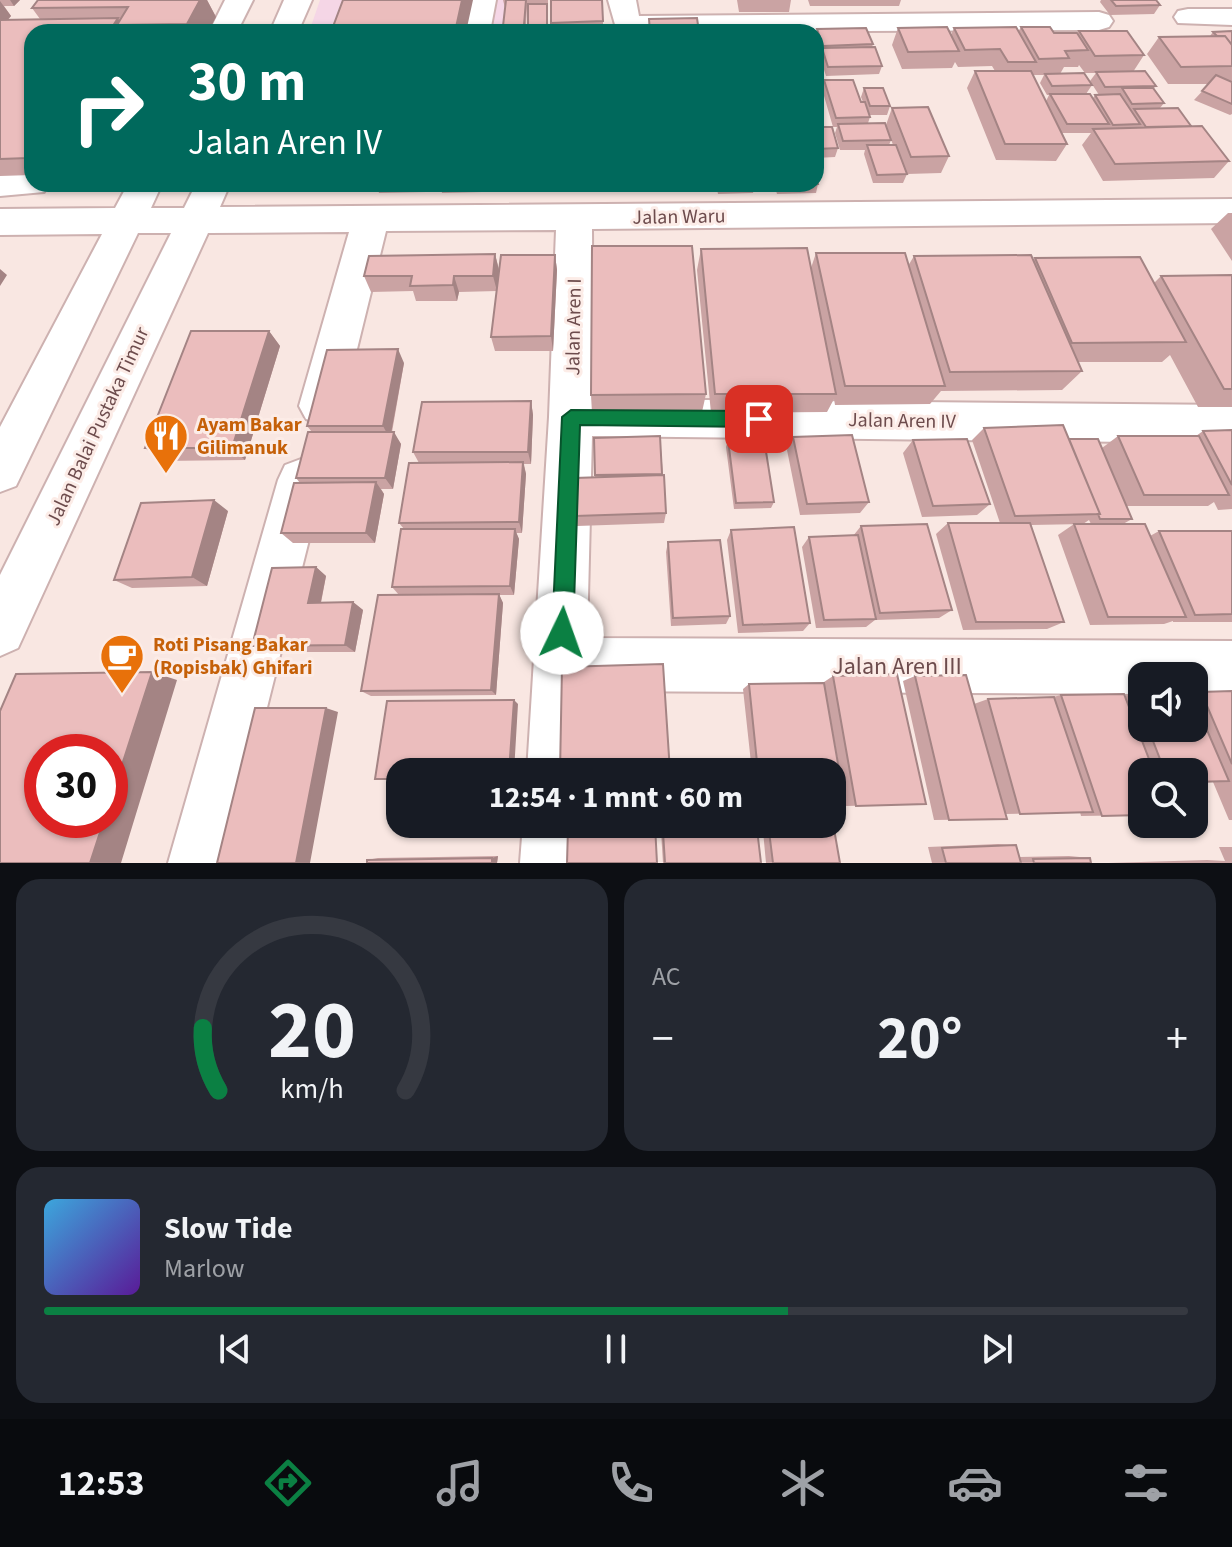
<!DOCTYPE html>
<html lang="id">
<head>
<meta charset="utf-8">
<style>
  :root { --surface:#171b24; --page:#242831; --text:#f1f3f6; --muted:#9ea1a6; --line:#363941; --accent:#0b8043 }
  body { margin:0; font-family:"Source Sans 3",sans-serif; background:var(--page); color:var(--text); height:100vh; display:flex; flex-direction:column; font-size:30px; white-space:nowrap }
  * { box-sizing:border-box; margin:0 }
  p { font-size:26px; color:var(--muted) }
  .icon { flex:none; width:44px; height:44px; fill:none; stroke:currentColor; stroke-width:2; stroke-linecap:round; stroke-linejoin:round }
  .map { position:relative; height:863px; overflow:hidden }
  .sheet { display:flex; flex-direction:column; gap:16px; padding:16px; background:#0d0f14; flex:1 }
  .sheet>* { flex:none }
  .top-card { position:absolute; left:24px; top:24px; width:800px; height:168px; border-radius:24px; box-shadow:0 2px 6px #0004; background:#00695c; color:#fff; overflow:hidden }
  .fabs { position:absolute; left:1128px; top:662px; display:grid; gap:16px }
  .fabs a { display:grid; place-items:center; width:80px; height:80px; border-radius:16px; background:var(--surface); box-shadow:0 2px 6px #0004; font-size:40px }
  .speed { position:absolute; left:24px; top:734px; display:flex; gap:16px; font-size:40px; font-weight:700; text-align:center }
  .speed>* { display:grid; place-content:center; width:104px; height:104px; border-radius:50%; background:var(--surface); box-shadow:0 2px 6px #0004; line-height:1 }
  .speed .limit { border:12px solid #d22; background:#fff; color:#111 }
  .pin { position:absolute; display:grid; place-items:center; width:68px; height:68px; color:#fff; margin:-34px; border-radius:16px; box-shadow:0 4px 12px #0006 }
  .me { position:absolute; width:88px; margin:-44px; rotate:3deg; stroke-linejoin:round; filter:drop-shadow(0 0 6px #0008) }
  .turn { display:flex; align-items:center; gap:28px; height:168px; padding:0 32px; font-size:36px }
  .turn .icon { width:104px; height:104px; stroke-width:2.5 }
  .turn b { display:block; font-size:56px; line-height:68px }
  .big { font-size:60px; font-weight:700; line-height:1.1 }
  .sheet .card { flex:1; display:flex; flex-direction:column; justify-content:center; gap:12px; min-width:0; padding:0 28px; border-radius:24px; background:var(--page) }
  .sheet .dial { align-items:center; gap:0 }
  .dial svg { height:208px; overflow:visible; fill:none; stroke:var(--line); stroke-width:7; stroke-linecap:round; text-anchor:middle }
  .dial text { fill:var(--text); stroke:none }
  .song { display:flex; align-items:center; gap:24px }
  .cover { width:96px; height:96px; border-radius:12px; background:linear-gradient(135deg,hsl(200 70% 55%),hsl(270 70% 35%)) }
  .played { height:8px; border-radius:4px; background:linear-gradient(90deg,var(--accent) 65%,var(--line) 65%) }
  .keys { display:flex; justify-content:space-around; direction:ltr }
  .heat { display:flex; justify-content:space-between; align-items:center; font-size:44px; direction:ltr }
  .sheet .tiles { flex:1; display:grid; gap:16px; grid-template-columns:1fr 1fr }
  .card:last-child { grid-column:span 2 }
  .trip { position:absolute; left:386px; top:758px; width:460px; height:80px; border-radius:24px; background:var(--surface); box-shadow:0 2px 6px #0004; font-weight:700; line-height:80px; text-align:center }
  .tab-bar { display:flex; height:128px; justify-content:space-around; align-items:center; background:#090b0e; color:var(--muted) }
  .tab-bar .icon { width:56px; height:56px }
  .tab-bar .on { color:var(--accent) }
  .tab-bar b { font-size:36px; color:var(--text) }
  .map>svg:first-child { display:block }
  .medical { fill:#f5d6e6 }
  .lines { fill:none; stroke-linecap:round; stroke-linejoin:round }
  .minor-casing { stroke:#cdb1b0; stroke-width:4 }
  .minor { fill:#fff; fill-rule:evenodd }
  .wall { fill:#caa3a3; fill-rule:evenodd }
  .shaded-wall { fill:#a48484 }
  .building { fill:#ebbdbd; stroke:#a48484; stroke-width:2 }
  .route { fill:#0b8043; stroke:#07532c; stroke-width:2 }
  .labels { text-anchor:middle; stroke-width:6; stroke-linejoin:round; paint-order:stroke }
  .street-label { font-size:20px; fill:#6d4c4d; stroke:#fcece7 }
  .food-label { font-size:20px; font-weight:bold; fill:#c56008; stroke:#fcece7; text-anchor:start }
  .near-street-label { font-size:24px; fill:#6d4c4d; stroke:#fcece7 }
</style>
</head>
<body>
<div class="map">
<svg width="1232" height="863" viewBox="0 0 1232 863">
  <rect width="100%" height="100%" fill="#f9e7e2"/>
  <path class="medical" d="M320 0H504V32H309Z"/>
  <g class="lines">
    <g class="minor-casing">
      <path id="minor" d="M225 0H253L237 32H209Z
        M284 0H312L298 32H270Z
        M468 0H496L490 32H462Z
        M608 0H636L639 16 1099 12 1109 15 1113 21 1109 27 1099 30 632 32 616 28Z
        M1188 9H1232V25L1178 23 1174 17 1178 11Z
        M0 172H32V184H49L44 192 0 196Z
        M128 184H162L151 208H184L196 184H230L220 207 1232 199V223L592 229 593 399 1232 405V443L592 436 587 638 1232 641V695L1194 694V676H1142V694L586 691 583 772H527L549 417 556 230 386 231 343 406 336 419 321 424 306 419 299 406 349 232 208 233 18 648 0 656V575L171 233H138L16 486 0 492V427L102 234 0 235V209L115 208Z
        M301 459 317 465 324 480 228 863H168L278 480 285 465Z
        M523 824H581L580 863H520Z"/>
    </g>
    <use href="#minor" class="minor"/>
  </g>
  <path class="wall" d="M0 0H20L14 6H4L11 16 8 20 40 19 32 8 207 0 216 17 208 32H32V175L0 176Z
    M503 0H548V26H551V0H603V32H504L503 26 505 8ZM527 8H528V26H526Z
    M737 0H791L789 12H739Z
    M808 0H901L899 6H810Z
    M1101 0H1156L1160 5 1154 14 1110 15 1100 2Z
    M1021 27 1054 33 1077 34 1079 31 1144 55 1133 72 1156 86 1154 88 1164 103 1160 108 1191 126 1229 161 1214 178 1103 181 1082 145 1091 133H1061L1067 144 1056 161 996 160 967 88 975 71H995L992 66 958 67 955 62 952 68 902 69 892 45 898 28 951 35 954 28 1018 32ZM1079 65 1085 73H1096L1090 81 1099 95H1095L1093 98 1086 94 1092 85 1060 74 1064 67H1078ZM1033 75H1044L1040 83 1047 95H1049L1046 101Z
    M817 29 873 44 872 47 882 66 879 74 826 76 820 57V54L818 48 816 56V35Z
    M1232 31V114L1230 115 1194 100 1209 84H1168L1147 54 1159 37 1210 36 1213 32Z
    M824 80 861 102H863L861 97 864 88 890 106 887 115H869L870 117 868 123 891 140 889 145H893L886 125 892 108 949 156 941 173 907 174 903 183H873L864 154 865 150H840L835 133 837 127H833L822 89Z
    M816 127 838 148 835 157 816 158Z
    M376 184H427L426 192 379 193Z
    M440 184H482V192L442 193Z
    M484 184H519L518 188 485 189Z
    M551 184H583V186L551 187Z
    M716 184H755L753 193 718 194Z
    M774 184H818L816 193 777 194Z
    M1228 213H1232V261L1211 229Z
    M701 249 811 268 816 253 908 266 914 256 1034 260 1035 258 1154 283 1161 276 1232 275V407H1198L1170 355 1162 362H1078L1082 371 1062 390 941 391 930 404 835 405 834 399 827 412 711 413 697 270Z
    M495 254 499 270 555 255 557 270 553 351H495L491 337 497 291 459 292 457 301H416L413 291 371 292 364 276Z
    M269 331 280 346 245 460 161 461 145 448Z
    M404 363 392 432 401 444 393 489H381L384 494 375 543H293L281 533 300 483 296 478 312 432 307 426Z
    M706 394 702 412 592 413 591 395Z
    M531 401 533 415 531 464H524L526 474 522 533H516L519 539 514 595H499L503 603 496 695 371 696 361 691 399 595 392 587 404 529 399 523 419 463 413 452Z
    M984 428 1069 439 1102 448 1118 436H1196L1203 431 1232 430V509L1218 510 1214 502 1208 506H1127L1132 519 1123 524 1150 536 1159 531H1232V622H1173V621L1164 624 1090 625 1058 535 1074 524H1091L1089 520 1083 524 1031 525 1064 622 1047 629 963 630 936 534 948 523H1000L972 440Z
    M660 436 666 513 664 523 577 526 575 516 595 478 594 438Z
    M793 437 869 502 860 513 800 515 787 450Z
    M728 440 774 502 771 508 734 509 726 447Z
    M913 440 990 504 977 515 922 517 903 453Z
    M228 511 207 586 132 588 114 580Z
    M861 526 952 610 939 618 875 620 866 627 816 628 802 547 809 537 853 536Z
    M731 530 810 623 803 631 738 633 727 540Z
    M668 542 730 616 726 624 671 626 666 552Z
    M316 567 326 576 321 603 353 602 363 610 355 652H266L252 646Z
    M833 676 926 804 846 806 824 682Z
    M915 676 974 704 988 699 1053 697 1061 695 1125 696 1142 693V728H1194V694L1232 691V820H1229L1213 782 1194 783V772H1142V815L1081 816 1080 812 1005 814 1007 819 934 820 903 681Z
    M749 684 832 772H752L743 689Z
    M751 828 757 829 761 863H663L661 832Z
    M824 828 834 829 840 863H766L763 831Z
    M998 844 1016 845 1019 857 1069 856 1090 858 1091 863H932L928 847Z
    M1219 847H1232V863H1108L1207 860 1225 861Z
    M498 856 497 863 367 860 378 858Z"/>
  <path class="shaded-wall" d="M10 0H20L14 6Z
    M200 0H207L216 17 208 32H192L187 24Z
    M462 0H473L466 32H455Z
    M0 1 11 16 0 28Z
    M118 18 121 25H117L122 32H109Z
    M495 254 499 270 497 291 493 276Z
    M555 255 557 270 553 351 551 336Z
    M0 269 7 275 0 286Z
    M454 276 459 292 457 301 453 285Z
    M269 331 280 346 245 460 232 448Z
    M398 349 404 363 390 439 383 426Z
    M531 401 533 415 531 464 528 452Z
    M394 432 401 444 393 489 385 478Z
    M523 462 526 474 522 533 519 522Z
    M376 482 384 494 375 543 366 533Z
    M214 500 228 511 207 586 192 577Z
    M515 529 519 539 514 595 510 586Z
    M316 567 326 576 319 611 308 603Z
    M499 594 503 603 496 695 491 690Z
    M353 602 363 610 355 652 345 645Z
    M152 672 177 680 121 863H90L104 820H110V802Z
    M514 700 518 704 514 772H509Z
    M326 708 338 712 310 863H296Z
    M498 856 497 863H492V858Z"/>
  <path class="building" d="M38 0H200L187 24 117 25 128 7 32 8Z
    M343 0H462L455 32H331Z
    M506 0H526L524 25 503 26Z
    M551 0H602L603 21 551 23Z
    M1111 0H1156L1160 5 1116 6Z
    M528 4H547V26H528Z
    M118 18 109 32H32V153L28 158 0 159V20Z
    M697 18 699 32H650L649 19Z
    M526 26H588V32H525Z
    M947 27 959 51 908 52 898 28Z
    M1016 27 1036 62H1008L1000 49 965 50 954 28Z
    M1021 27H1050L1054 33H1077L1088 50 1065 51 1069 58 1039 59Z
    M866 28 873 44 823 46 817 29Z
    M707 29H760L761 32H707Z
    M813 29 814 32H770V30Z
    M1079 31H1127L1144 55 1095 56Z
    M1232 31V45L1225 36H1217L1213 32Z
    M1225 36 1232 45V66L1181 67 1159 37Z
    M875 47 882 66 828 67 822 48Z
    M975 71H1031L1067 144H1005Z
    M1145 71 1156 86 1105 87 1096 72Z
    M1084 73 1092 85 1052 86 1045 74Z
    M1216 75 1232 82V104L1202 91Z
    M824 80H853L861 102H865L870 117 836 118Z
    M864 88H883L890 106H870Z
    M1122 88H1153L1164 103 1132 104Z
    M1050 94H1090L1109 124H1067Z
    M1120 94 1140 124 1113 125 1095 95Z
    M928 107 949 156 911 157 892 108Z
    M1178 108 1191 126 1146 127 1134 109Z
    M885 123 891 140 843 141 838 124Z
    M1202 126 1229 161 1115 164 1093 129Z
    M816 127H832L838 148 816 149Z
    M867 145H896L907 174 877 175Z
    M816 176 818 184 779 186V184H816Z
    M719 184H755V185H719Z
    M592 246H692L706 394 591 395Z
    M807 248 836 394H715L701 249Z
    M816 253H905L945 386H845Z
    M495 254 493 276H454L453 285 410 286 412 276H364L369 256Z
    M501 255H555L551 336 491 337Z
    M1031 255 1082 371 950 372 914 256Z
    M1140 257 1186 342 1072 343 1035 258Z
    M1232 275V389H1224L1161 276Z
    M191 331H269L232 448H145Z
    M398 349 383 426H307L327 350Z
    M531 401 528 452H413L422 402Z
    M1063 425 1100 514 1015 516 984 428Z
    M1232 430V485L1203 431Z
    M308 432H394L385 478H296Z
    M852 435 869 502 807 504 793 437Z
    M660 436 662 474 595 475 594 438Z
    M1118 436H1199L1229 495H1144Z
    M764 439 774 502 736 503 728 440Z
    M967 439 990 504 933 506 913 440Z
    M1069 439H1098L1132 519H1100L1098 514H1100Z
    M523 462 519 522 399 523 409 463Z
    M664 475 666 513 575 516V478Z
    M376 482 366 533H281L294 483Z
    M214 500 192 577 114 580 141 503Z
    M948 523H1030L1064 622H976Z
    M927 524 952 610 880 613 861 526Z
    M1074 524H1145L1186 617H1108Z
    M794 527 810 623 743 625 731 530Z
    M401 529H515L510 586 392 587Z
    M1159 531H1232V614L1195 615Z
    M858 535 876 619 824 620 809 537Z
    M720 540 730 616 673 618 668 542Z
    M316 567 308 603 353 602 345 645 252 646 272 568Z
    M499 594 491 690 361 691 378 595Z
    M663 664 670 772H560L562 667Z
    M152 672 110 802V752H42V820H104L90 863H0V711L16 674Z
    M897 674 926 804 856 806 833 676Z
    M966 675 1007 819 949 820 915 676Z
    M824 683 845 804H832V772H758L749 684Z
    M1232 691V764L1201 692Z
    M1142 693V714L1134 694Z
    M1124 694 1154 772H1142V815L1102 816 1061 695Z
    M1054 697 1093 812 1020 814 988 699Z
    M514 700 509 772H400V779H375L387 701Z
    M1194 700 1229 781 1194 782V772H1165L1148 728H1194Z
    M255 708H326L296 863H217Z
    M655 825 657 863H567L568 828Z
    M757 829 761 863H665L663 832Z
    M834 829 840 863H773L769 831Z
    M1016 845 1021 863H946L942 848Z
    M492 858V863H367V860Z
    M1090 858 1091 863H1034L1033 859Z"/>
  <path class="route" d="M571 410 759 411 768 419 759 427 580 425 573 633 570 641 562 644 555 641 552 633 562 417Z"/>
  <defs>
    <g id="restaurant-pin" transform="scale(2.3)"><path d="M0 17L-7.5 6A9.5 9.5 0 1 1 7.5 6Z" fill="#e8710a" stroke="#fcece7"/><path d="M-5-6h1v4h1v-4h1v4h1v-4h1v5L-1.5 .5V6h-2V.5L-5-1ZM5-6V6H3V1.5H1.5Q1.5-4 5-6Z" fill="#fff"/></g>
    <g id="cafe-pin" transform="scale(2.3)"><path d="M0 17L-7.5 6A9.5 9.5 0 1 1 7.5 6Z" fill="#e8710a" stroke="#fcece7"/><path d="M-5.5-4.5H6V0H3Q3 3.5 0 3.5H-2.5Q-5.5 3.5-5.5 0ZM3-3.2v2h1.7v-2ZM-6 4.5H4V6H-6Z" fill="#fff"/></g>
  </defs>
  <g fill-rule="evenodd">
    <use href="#restaurant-pin" x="166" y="436"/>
    <use href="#cafe-pin" x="122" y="656"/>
  </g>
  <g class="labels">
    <g class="street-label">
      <text transform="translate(679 216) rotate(-1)" y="7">Jalan Waru</text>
      <text transform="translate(573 327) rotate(-89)" y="7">Jalan Aren I</text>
      <text transform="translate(902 420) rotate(1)" y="7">Jalan Aren IV</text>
      <text transform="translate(97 426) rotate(-65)" y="7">Jalan Balai Pustaka Timur</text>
    </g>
    <g class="food-label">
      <text x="197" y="431">Ayam Bakar<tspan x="197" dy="23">Gilimanuk</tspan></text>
      <text x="153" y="651">Roti Pisang Bakar<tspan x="153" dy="23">(Ropisbak) Ghifari</tspan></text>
    </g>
    <g class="near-street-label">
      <text x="897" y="674">Jalan Aren III</text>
    </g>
  </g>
</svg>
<div class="fabs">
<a><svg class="icon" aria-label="sound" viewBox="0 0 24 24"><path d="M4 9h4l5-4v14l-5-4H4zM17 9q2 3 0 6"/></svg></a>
<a><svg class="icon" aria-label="search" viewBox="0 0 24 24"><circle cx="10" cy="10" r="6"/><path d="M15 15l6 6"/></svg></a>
</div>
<div class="speed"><div class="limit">30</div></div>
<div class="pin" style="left:759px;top:419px;background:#d93025"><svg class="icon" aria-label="arrive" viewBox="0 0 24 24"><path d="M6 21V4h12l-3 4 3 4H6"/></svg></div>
<svg class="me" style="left:562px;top:633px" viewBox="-20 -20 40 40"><circle r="19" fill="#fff"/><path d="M0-13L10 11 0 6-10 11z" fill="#0b8043"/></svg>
<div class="trip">12:54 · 1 mnt · 60 m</div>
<div class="top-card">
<div class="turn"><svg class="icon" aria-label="right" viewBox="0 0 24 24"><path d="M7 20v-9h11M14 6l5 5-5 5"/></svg><div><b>30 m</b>Jalan Aren IV</div></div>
</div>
</div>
<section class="sheet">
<div class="tiles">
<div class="card dial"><svg viewBox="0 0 100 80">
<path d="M14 69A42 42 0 1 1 86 69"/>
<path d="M14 69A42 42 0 0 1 8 45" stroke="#0b8043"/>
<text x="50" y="56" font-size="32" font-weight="700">20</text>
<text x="50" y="72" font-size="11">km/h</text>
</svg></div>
<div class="card"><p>AC</p>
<div class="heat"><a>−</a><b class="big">20°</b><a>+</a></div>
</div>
<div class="card">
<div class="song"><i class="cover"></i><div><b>Slow Tide</b><p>Marlow</p></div></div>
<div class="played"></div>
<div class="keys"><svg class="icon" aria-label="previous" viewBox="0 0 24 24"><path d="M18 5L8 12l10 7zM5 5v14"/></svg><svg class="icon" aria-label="pause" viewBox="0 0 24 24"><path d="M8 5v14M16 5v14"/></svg><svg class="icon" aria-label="next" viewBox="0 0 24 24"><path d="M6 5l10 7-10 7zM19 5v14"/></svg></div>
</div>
</div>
</section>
<nav class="tab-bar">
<b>12:53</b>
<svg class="icon on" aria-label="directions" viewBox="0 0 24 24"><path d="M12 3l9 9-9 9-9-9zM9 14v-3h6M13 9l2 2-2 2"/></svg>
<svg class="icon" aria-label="music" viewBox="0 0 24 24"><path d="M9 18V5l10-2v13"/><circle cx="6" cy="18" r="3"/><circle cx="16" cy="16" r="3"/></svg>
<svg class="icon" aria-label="phone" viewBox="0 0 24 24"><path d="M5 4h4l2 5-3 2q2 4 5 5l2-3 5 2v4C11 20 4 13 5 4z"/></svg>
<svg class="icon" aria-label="climate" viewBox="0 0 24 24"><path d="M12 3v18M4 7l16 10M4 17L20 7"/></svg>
<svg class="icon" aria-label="car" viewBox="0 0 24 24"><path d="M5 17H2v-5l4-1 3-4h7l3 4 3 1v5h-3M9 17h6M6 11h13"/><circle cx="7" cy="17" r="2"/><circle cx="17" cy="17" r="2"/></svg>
<svg class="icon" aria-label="filters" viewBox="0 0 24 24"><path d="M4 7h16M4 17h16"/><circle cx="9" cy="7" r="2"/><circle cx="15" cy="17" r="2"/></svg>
</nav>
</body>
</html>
